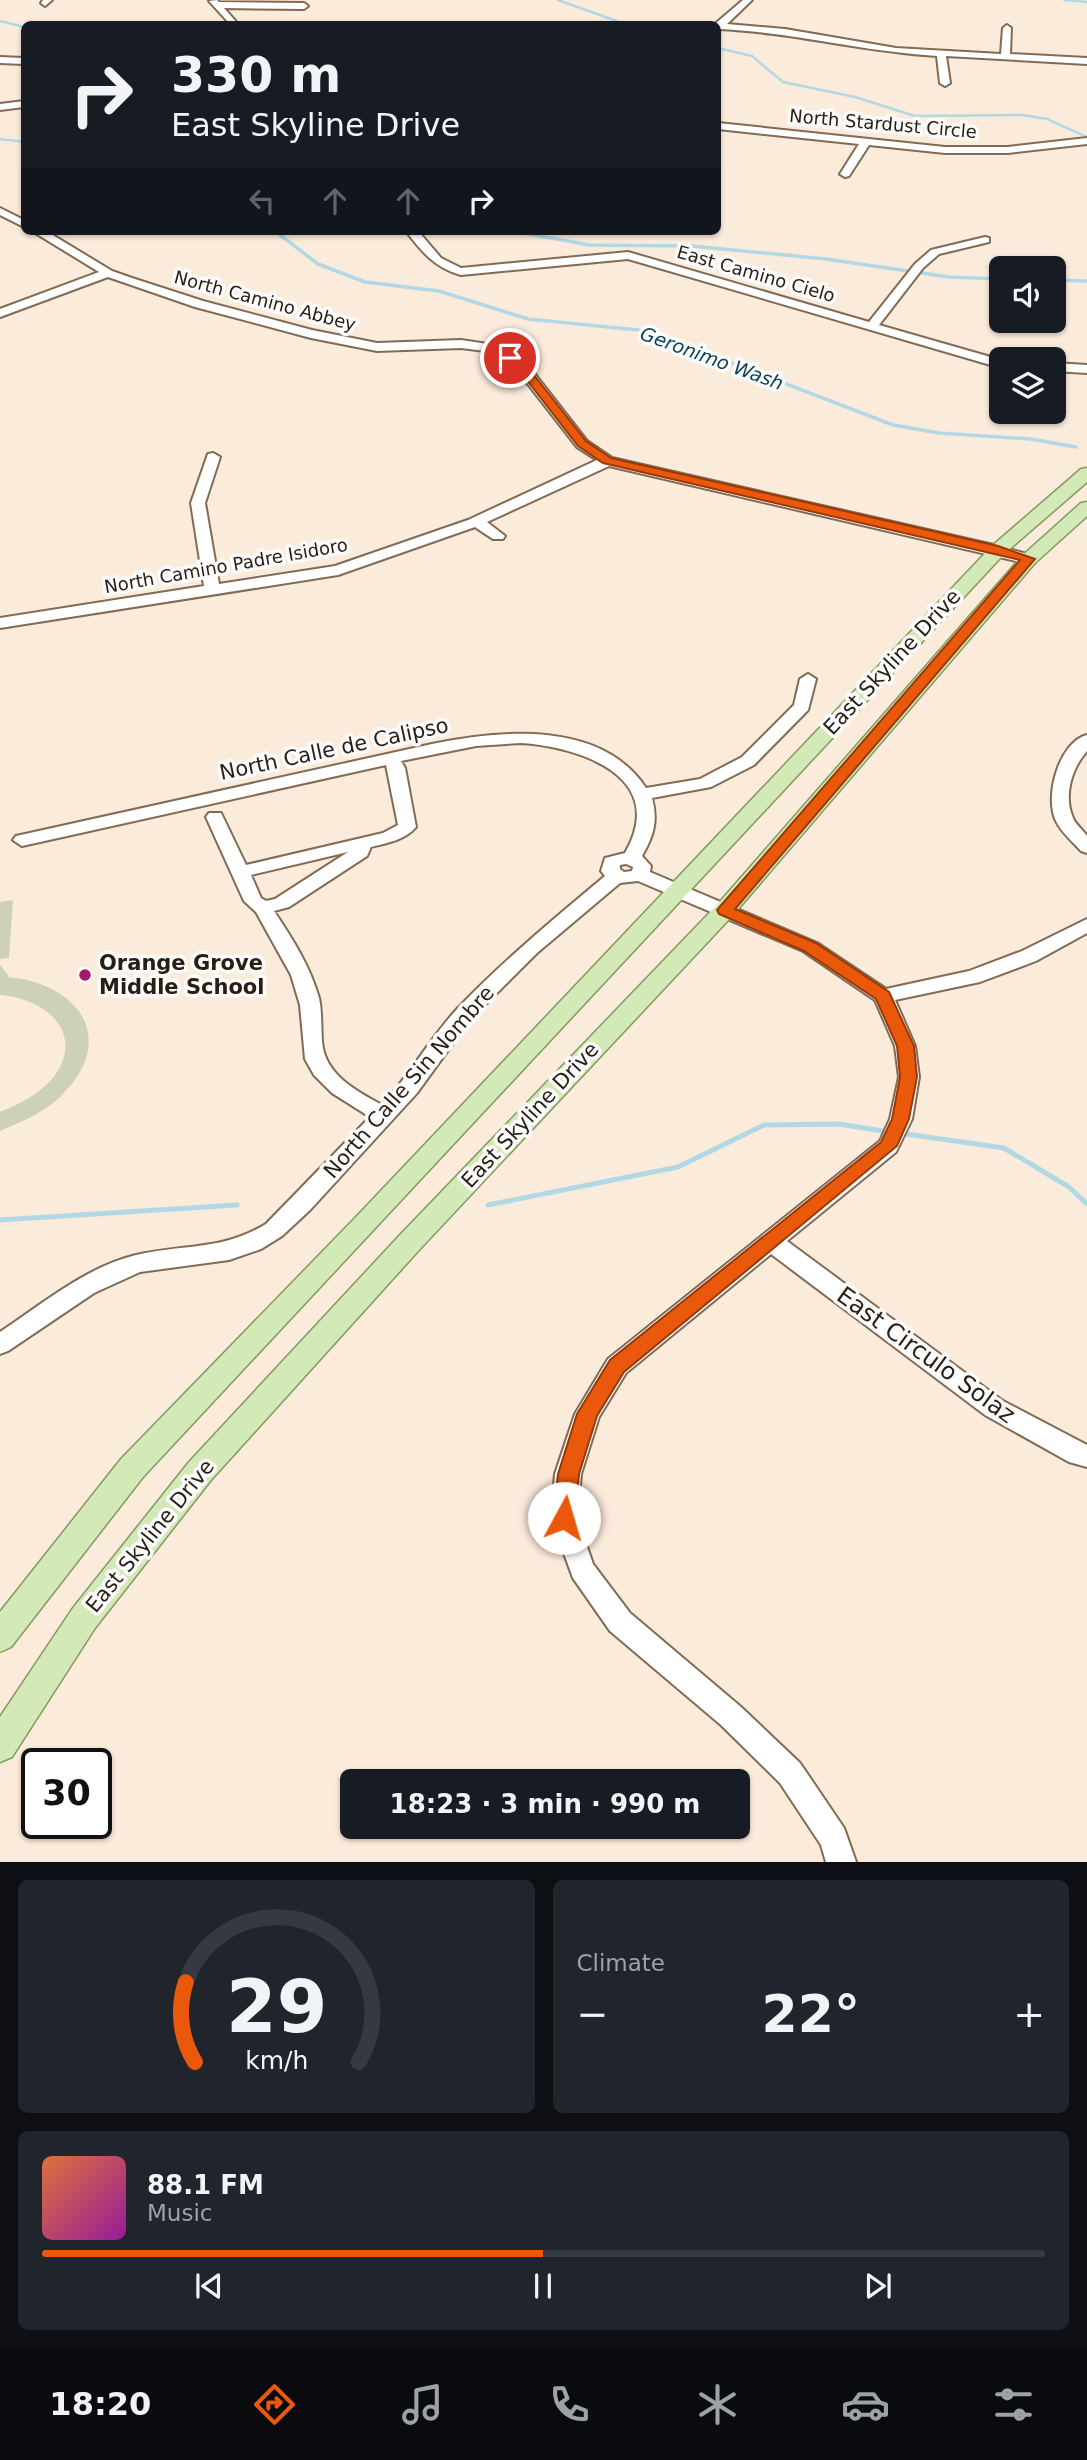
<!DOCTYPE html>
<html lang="en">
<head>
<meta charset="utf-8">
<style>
  :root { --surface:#171b24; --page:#20242c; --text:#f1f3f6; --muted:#9ea1a6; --line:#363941; --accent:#ea580c }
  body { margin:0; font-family:"DejaVu Sans",sans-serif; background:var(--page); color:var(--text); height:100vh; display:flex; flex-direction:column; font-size:26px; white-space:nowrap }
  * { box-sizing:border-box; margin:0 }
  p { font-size:23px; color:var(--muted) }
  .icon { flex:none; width:38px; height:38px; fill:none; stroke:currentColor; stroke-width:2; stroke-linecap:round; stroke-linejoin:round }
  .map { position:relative; height:1862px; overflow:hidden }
  .sheet { display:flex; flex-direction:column; gap:18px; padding:18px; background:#0d0f14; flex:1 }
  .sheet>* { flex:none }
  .top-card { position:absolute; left:21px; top:21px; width:700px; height:214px; border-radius:10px; box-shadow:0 2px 5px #0004; background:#171b24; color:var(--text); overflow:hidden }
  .tools { position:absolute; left:989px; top:256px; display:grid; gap:14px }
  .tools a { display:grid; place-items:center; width:77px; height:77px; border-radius:10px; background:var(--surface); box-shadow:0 2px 5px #0004; font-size:35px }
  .speed { position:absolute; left:21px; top:1748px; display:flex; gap:14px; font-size:35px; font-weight:700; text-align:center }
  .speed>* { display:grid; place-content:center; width:91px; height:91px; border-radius:50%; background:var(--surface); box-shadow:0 2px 5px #0004; line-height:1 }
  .speed .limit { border:4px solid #111; border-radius:10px; background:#fff; color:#111 }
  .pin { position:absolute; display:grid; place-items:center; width:60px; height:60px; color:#fff; margin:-30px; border:4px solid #fff; border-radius:50%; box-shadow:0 2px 7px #0007 }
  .me { position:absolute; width:77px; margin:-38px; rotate:6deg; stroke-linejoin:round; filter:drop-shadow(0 0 5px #0008) }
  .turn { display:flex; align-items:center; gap:24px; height:147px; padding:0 35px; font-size:32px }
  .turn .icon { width:91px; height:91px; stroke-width:2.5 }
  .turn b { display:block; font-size:49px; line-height:60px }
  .lanes { display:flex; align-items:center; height:66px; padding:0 35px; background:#0003; justify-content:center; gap:35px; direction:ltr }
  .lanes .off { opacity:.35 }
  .big { font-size:52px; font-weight:700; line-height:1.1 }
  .sheet .card { flex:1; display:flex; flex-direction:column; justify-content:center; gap:10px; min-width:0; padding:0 24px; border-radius:10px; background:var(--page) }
  .sheet .dial { align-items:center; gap:0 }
  .dial svg { height:182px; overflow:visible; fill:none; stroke:var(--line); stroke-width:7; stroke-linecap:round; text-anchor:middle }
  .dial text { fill:var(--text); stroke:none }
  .song { display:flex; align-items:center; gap:21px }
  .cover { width:84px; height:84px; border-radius:10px; background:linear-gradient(135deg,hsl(20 70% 55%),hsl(300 70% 35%)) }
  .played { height:7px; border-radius:4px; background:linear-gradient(90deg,var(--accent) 50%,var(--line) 50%) }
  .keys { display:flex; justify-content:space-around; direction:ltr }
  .heat { display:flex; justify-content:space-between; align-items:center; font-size:38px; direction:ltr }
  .sheet .tiles { flex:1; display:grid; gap:18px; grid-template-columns:1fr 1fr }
  .card:last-child { grid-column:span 2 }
  .trip { position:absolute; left:340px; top:1769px; width:410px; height:70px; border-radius:10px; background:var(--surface); box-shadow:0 2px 5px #0004; font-weight:700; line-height:70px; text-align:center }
  .tabs { display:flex; height:112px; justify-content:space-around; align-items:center; background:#090b0e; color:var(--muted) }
  .tabs .icon { width:49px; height:49px }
  .tabs .active { color:var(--accent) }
  .tabs b { font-size:32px; color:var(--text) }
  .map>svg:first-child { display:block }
  .green { fill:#ccd1b8 }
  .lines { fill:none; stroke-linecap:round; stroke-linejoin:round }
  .stream-far2 { stroke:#b2d8e6; stroke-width:2.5 }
  .stream-far1 { stroke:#b2d8e6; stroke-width:3.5 }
  .stream { stroke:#b2d8e6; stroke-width:5 }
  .minor-casing { stroke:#826b54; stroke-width:4 }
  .major-casing { stroke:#84995f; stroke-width:3 }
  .minor { fill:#fff; fill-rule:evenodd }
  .major { fill:#d3e9b7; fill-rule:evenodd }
  .route { fill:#ea580c; stroke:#983908; stroke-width:2 }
  .poi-dot { fill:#a41b64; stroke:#fbfbfb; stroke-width:2.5 }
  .labels { text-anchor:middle; stroke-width:7; stroke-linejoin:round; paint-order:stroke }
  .far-street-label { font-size:18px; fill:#271e14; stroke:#fbfbfb }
  .far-water-label { font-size:19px; font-style:italic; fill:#0d4353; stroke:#fbfbfb }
  .street-label { font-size:21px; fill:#271e14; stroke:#fbfbfb }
  .poi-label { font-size:21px; font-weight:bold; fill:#271e14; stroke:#fbfbfb; text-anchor:start }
  .near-street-label { font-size:24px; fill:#271e14; stroke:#fbfbfb }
</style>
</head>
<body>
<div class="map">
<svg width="1087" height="1862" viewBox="0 0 1087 1862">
  <rect width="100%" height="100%" fill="#fbebdb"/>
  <path class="green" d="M13 900 9 958 0 959V902Z
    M0 965 9 976 6 977C77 982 120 1038 61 1096 45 1112 21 1122 0 1131V1112C22 1103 48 1090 60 1067 81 1025 37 997 0 995Z"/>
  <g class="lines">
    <path class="stream-far2" d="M558 0 625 24
      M1064 0 1087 2
      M0 21 24 27
      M718 48 752 56 783 82 855 97 915 116 1023 115 1047 119 1087 137
      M0 139 24 142"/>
    <path class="stream-far1" d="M275 231 318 264 365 282 439 291 528 319 648 331 893 425 939 433 1031 439 1076 447
      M512 231 590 245 692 246 826 259 949 277 1001 279
      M1054 280 1087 281"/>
    <path class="stream" d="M899 1133 1004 1148 1069 1187 1087 1204
      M488 1205 678 1167 764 1125 839 1124 889 1132
      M0 1220 237 1205"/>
    <g class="minor-casing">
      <path id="minor" d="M43 0H52L45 6 41 3Z
        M217 0 219 2 304 3 308 6 304 9 224 8 238 24H230L209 1Z
        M743 0H752L727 24 785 29 896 48 1001 54 1003 28 1007 25 1011 28 1010 54 1087 58V64L946 56 950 83 945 86 940 83 937 56C863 52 791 32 718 29L715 24Z
        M0 57 24 58V64L0 63Z
        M24 101V107L0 110V104Z
        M718 123 945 147H1008L1087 138V144L1008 153H945L869 145 849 176 845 177 840 174 859 144 718 129Z
        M0 208 24 220V227L0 215Z
        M32 231H46L112 271 132 278 203 301 312 330 377 343 461 340 501 346 527 364 587 441 612 458 998 546 1034 556 1037 559 1029 564 609 466 487 522 505 536 503 539H493L475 527 338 575 0 628V618L204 586 191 503 208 454 213 453 220 457 205 503 219 584 335 566 468 520 597 460 577 447 517 370 493 352 461 348 377 351 311 338 195 307 108 277 0 317V309L99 272Z
        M406 231H418L441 258 461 268 628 252 869 322 915 264 931 250 985 237 989 238V242L939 254 923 268 879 325 1001 360V368L628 259 461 275C435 268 422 252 406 231Z
        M1054 363 1087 365V373L1054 371Z
        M808 674 816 679 808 710 754 765 711 787 652 798C658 821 654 835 642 856L651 866 650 872 817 943 886 989 969 971 1022 951 1087 919V933L1036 961 980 982 895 1000 915 1046 919 1077 912 1119 896 1152 787 1241 1003 1401 1087 1445V1467L1069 1462 985 1415 771 1254 626 1373 599 1417 581 1474 577 1518 593 1564 630 1613 741 1707 800 1763 844 1828 856 1862H826L821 1845 780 1783 721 1725 610 1631 573 1578 551 1518 555 1474 575 1414 608 1359 880 1141 890 1119 899 1077 895 1046 875 1000 803 951 638 881 620 883 537 953 470 1020 417 1093 310 1210 282 1236 261 1249 229 1260 140 1272 94 1293 8 1351 0 1354V1332C42 1304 86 1267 136 1255 184 1244 222 1251 266 1224L370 1117 332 1093 314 1075 305 1059 300 1005 291 975 256 912 244 901 206 817 209 813H221L246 865 383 833 398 825 386 765 22 846 13 840 16 836 432 744C501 730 601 720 646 788L700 779 742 757 794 705 800 679ZM521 743C581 747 669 777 625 853L605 858 601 871 605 876C555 918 504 960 458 1008 430 1038 410 1075 382 1105 356 1091 324 1074 322 1041 321 1026 322 1012 319 998 310 966 292 938 274 911L289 907 367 856 371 847C387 843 405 840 416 827L405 768 401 761 476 746ZM348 852 275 899 266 901 261 898 251 875ZM626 864 633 867 632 871 624 872 620 869V865Z
        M1087 735V751C1072 768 1063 795 1073 818 1075 824 1083 830 1087 836V853L1081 851C1073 842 1061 832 1056 821 1044 797 1059 742 1087 735Z"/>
    </g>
    <g class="major-casing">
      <path id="major" d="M1087 468V482L1004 554 143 1477 11 1647 0 1652V1612L121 1459 356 1217 992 546 1081 469Z
        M1087 502V516L1035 563 733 915 419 1250 211 1480 95 1628 12 1757 0 1762V1717L73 1608 189 1462 399 1236 717 905 1023 555 1081 503Z"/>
    </g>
    <use href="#minor" class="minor"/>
    <use href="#major" class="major"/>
  </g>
  <path class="route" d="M506 356H513L526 365 586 441 611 458 998 546 1035 559 735 909 816 943 889 992 914 1046 917 1077 909 1119 897 1146 624 1372 597 1416 579 1474 575 1518 571 1525 564 1528 556 1525 553 1518 558 1474 577 1414 610 1360 881 1142 892 1119 900 1077 897 1046 876 999 804 951 719 914 717 910 1020 560 603 463 578 446 519 370 506 361Z"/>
  <circle class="poi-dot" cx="85" cy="975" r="7"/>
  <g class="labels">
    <g class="far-street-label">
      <text transform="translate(883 124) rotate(5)" y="6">North Stardust Circle</text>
      <text transform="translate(756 274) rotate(16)" y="6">East Camino Cielo</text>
      <text transform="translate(265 301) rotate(15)" y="6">North Camino Abbey</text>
      <text transform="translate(226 566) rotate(-10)" y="6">North Camino Padre Isidoro</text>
    </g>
    <g class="far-water-label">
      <text transform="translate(712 358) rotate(20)" y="7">Geronimo Wash</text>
    </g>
    <g class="street-label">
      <text transform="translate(892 662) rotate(-47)" y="7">East Skyline Drive</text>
      <text transform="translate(334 749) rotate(-12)" y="7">North Calle de Calipso</text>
      <text transform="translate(409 1082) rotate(-49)" y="7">North Calle Sin Nombre</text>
      <text transform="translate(530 1115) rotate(-47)" y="7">East Skyline Drive</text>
      <text transform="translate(150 1536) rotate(-51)" y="7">East Skyline Drive</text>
    </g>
    <g class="poi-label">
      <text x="99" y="970">Orange Grove<tspan x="99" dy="24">Middle School</tspan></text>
    </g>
    <g class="near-street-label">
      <text transform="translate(926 1355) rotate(36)" y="8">East Circulo Solaz</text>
    </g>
  </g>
</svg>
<div class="tools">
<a><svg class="icon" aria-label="sound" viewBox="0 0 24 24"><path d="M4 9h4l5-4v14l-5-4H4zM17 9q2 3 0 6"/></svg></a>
<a><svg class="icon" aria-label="layers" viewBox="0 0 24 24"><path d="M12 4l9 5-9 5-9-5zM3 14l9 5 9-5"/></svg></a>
</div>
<div class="speed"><div class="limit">30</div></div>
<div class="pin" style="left:510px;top:358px;background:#d93025"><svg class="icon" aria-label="arrive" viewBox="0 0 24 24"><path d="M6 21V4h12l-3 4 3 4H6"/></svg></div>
<svg class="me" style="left:564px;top:1518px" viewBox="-20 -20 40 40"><circle r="19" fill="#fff"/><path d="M0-13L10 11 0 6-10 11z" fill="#ea580c"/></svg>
<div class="trip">18:23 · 3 min · 990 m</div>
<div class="top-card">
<div class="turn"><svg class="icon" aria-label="right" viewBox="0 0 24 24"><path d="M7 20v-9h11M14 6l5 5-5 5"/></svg><div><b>330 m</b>East Skyline Drive</div></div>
<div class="lanes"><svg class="icon off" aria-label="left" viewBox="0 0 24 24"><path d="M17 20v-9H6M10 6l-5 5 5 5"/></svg><svg class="icon off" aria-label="ahead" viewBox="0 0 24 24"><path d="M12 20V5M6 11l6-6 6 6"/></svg><svg class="icon off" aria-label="ahead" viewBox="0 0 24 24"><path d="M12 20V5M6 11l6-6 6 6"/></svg><svg class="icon" aria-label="right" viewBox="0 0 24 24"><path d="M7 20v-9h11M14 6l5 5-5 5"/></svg></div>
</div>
</div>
<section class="sheet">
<div class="tiles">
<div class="card dial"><svg viewBox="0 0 100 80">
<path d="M14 69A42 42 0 1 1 86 69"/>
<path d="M14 69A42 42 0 0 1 10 34" stroke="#ea580c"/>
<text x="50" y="56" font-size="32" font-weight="700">29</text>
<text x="50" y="72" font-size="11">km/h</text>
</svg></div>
<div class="card"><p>Climate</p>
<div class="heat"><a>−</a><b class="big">22°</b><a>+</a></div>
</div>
<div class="card">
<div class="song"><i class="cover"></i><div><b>88.1 FM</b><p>Music</p></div></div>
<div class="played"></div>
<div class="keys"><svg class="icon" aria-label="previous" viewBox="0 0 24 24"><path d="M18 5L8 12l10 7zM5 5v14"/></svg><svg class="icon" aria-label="pause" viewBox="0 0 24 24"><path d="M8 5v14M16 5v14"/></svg><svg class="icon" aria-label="next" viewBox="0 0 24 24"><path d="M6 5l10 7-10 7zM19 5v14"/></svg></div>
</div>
</div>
</section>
<nav class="tabs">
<b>18:20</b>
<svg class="icon active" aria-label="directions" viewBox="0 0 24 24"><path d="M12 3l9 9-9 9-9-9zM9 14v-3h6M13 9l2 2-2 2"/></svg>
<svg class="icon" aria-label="music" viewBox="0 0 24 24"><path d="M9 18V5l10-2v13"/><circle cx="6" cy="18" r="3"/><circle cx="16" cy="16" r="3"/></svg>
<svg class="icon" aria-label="phone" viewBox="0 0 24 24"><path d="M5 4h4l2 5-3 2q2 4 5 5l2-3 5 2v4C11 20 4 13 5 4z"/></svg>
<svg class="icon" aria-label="climate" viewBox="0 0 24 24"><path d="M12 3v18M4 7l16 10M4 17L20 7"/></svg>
<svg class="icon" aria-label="car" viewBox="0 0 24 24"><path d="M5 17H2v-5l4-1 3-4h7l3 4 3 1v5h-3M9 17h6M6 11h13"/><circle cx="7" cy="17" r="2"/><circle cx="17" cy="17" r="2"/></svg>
<svg class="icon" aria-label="filters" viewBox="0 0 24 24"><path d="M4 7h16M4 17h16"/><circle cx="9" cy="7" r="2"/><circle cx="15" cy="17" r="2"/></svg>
</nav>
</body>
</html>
